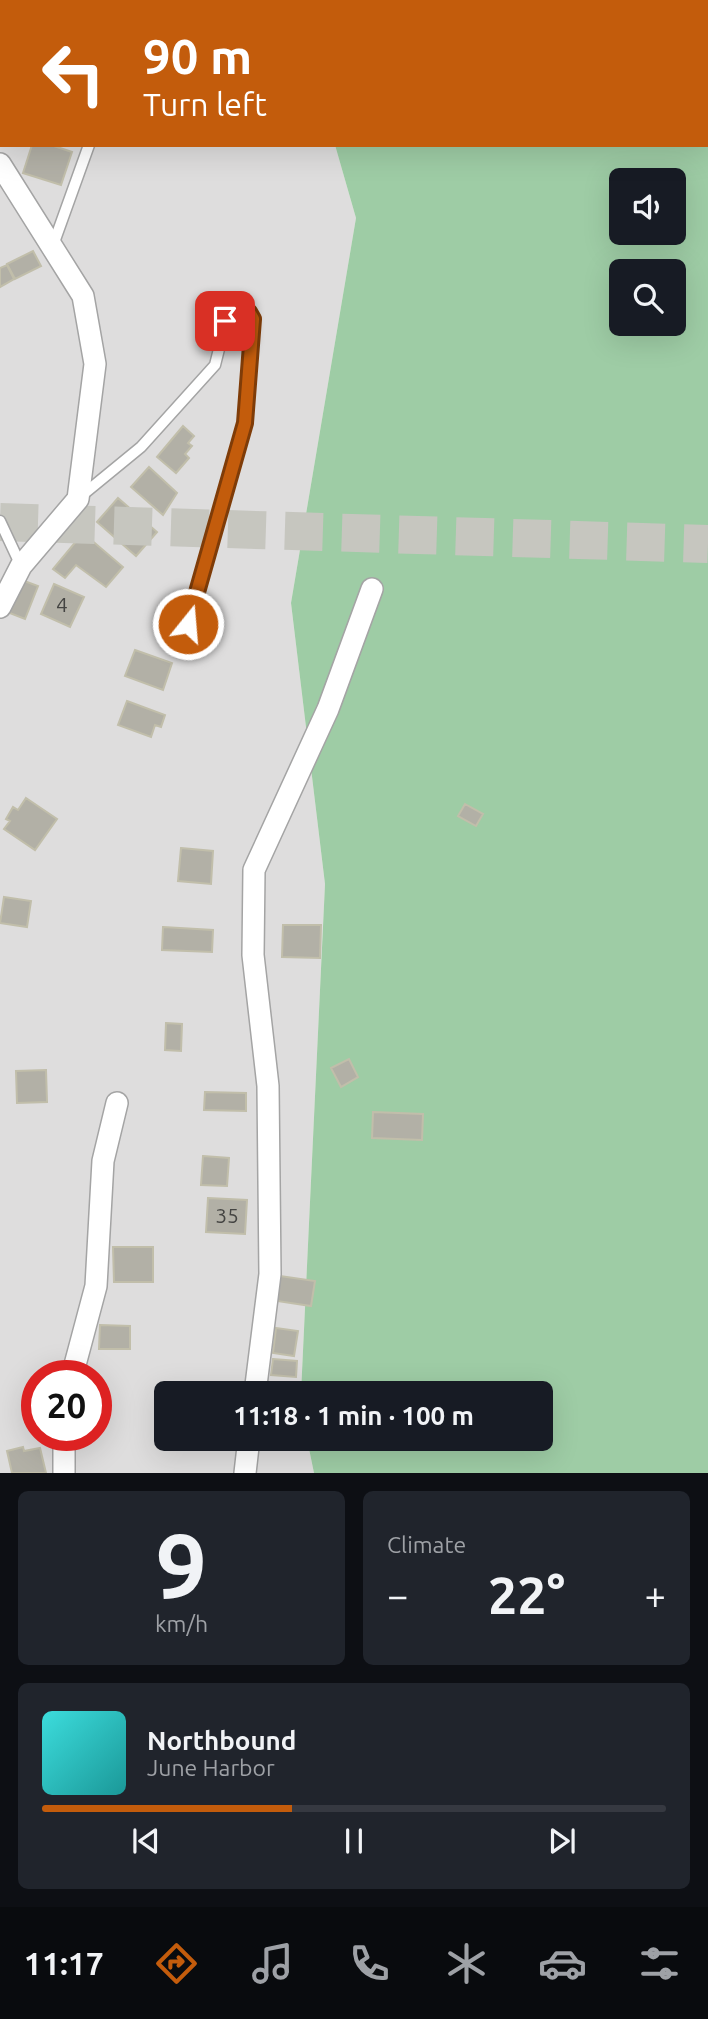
<!DOCTYPE html>
<html lang="en">
<head>
<meta charset="utf-8">
<style>
  :root { --surface:#171b24; --page:#20242c; --text:#f1f3f6; --muted:#9ea1a6; --line:#363941; --accent:#c35c0c }
  body { margin:0; font-family:Ubuntu,sans-serif; background:var(--page); color:var(--text); height:100vh; display:flex; flex-direction:column; font-size:26px; white-space:nowrap }
  * { box-sizing:border-box; margin:0 }
  p { font-size:23px; color:var(--muted) }
  .icon { flex:none; width:38px; height:38px; fill:none; stroke:currentColor; stroke-width:2; stroke-linecap:round; stroke-linejoin:round }
  .map { position:relative; height:1473px; overflow:hidden }
  .panel { display:flex; flex-direction:column; gap:18px; padding:18px; background:#0d0f14; flex:1 }
  .panel>* { flex:none }
  .guide { position:absolute; left:0px; top:0px; width:709px; height:147px; box-shadow:0 7px 28px #0002; background:#c35c0c; color:#fff; overflow:hidden }
  .controls { position:absolute; left:609px; top:168px; display:grid; gap:14px }
  .controls a { display:grid; place-items:center; width:77px; height:77px; border-radius:10px; background:var(--surface); box-shadow:0 7px 28px #0002; font-size:35px }
  .speed { position:absolute; left:21px; top:1360px; display:flex; gap:14px; font-size:35px; font-weight:700; text-align:center }
  .speed>* { display:grid; place-content:center; width:91px; height:91px; border-radius:50%; background:var(--surface); box-shadow:0 7px 28px #0002; line-height:1 }
  .speed .limit { border:10px solid #d22; background:#fff; color:#111 }
  .pin { position:absolute; display:grid; place-items:center; width:60px; height:60px; color:#fff; margin:-30px; border-radius:14px; box-shadow:0 4px 10px #0006 }
  .me { position:absolute; width:77px; margin:-38px; rotate:17deg; stroke-linejoin:round; filter:drop-shadow(0 0 5px #0008) }
  .turn { display:flex; align-items:center; gap:24px; height:147px; padding:0 28px; font-size:32px }
  .turn .icon { width:91px; height:91px; stroke-width:2.5 }
  .turn b { display:block; font-size:49px; line-height:60px }
  .big { font-size:52px; font-weight:700; line-height:1.1 }
  .panel .widget { flex:1; display:flex; flex-direction:column; justify-content:center; gap:10px; min-width:0; padding:0 24px; border-radius:10px; background:var(--page) }
  .panel .dial { align-items:center; gap:0 }
  .dial b { font-size:91px; line-height:1 }
  .song { display:flex; align-items:center; gap:21px }
  .cover { width:84px; height:84px; border-radius:10px; background:linear-gradient(135deg,hsl(180 70% 55%),hsl(180 70% 35%)) }
  .played { height:7px; border-radius:4px; background:linear-gradient(90deg,var(--accent) 40%,var(--line) 40%) }
  .keys { display:flex; justify-content:space-around; direction:ltr }
  .heat { display:flex; justify-content:space-between; align-items:center; font-size:38px; direction:ltr }
  .panel .tiles { flex:1; display:grid; gap:18px; grid-template-columns:1fr 1fr }
  .widget:last-child { grid-column:span 2 }
  .trip { position:absolute; left:154px; top:1381px; width:399px; height:70px; border-radius:10px; background:var(--surface); box-shadow:0 7px 28px #0002; font-weight:700; line-height:70px; text-align:center }
  .tabs { display:flex; height:112px; justify-content:space-around; align-items:center; background:#090b0e; color:var(--muted) }
  .tabs .icon { width:49px; height:49px }
  .tabs .on { color:var(--accent) }
  .tabs b { font-size:32px; color:var(--text) }
  .map>svg:first-child { display:block }
  .residential { fill:#dedddd; fill-rule:evenodd }
  .forest { fill:#9ecca5; fill-rule:evenodd }
  .building { fill:#b2b0a6; stroke:#c1beaa; stroke-width:2 }
  .lines { fill:none; stroke-linecap:round; stroke-linejoin:round }
  .highway-tunnel { stroke:#c6c6bf; stroke-width:38; stroke-dasharray:38 19; stroke-linecap:butt }
  .lane-casing { stroke:#a4a4a4; stroke-width:13 }
  .street-casing { stroke:#a4a4a4; stroke-width:24 }
  .lane { stroke:#fff; stroke-width:10 }
  .street { stroke:#fff; stroke-width:21 }
  .route-casing { stroke:#7f3c08; stroke-width:18 }
  .route { stroke:#c35c0c; stroke-width:12 }
  .labels { text-anchor:middle; stroke-width:5; stroke-linejoin:round; paint-order:stroke }
  .number-label { font-size:21px; fill:#444442 }
</style>
</head>
<body>
<div class="map">
<svg width="708" height="1473" viewBox="0 0 708 1473">
  <rect width="100%" height="100%" fill="#eff0e7"/>
  <path class="residential" d="M0 0H278L2 2V145H335L356 218 291 603 325 884 301 1393H166V1438L307 1439 314 1473H0ZM37 1376H96V1435H37Z"/>
  <path class="forest" d="M278 0H708V1473H314L307 1439 541 1438V1393H301L325 884 291 603 356 218 335 145H707V2ZM621 180H674V233H621ZM621 271H674V324H621Z"/>
  <path class="building" d="M32 145H51L72 152 61 185 23 173Z
    M33 251 41 266 15 279 7 264Z
    M7 265 14 279 0 287V268Z
    M183 426 194 436 188 443 192 446 185 454 189 458 176 473 157 457Z
    M149 467 177 493 163 515 131 487Z
    M118 498 157 532 136 556 97 522Z
    M83 533 123 567 106 587 76 565 65 578 53 569Z
    M19 579 38 586 25 619 7 612Z
    M54 584 84 597 70 627 41 614Z
    M135 650 172 663 163 690 125 676Z
    M127 701 165 715 161 727 155 725 151 737 118 725Z
    M26 798 57 819 35 850 4 829 10 821 6 819 13 807 18 810Z
    M465 804 483 814 476 826 458 816Z
    M181 848 213 851 211 884 178 881Z
    M4 897 31 901 27 927 0 923Z
    M283 925H321L320 958 282 957Z
    M163 927 213 930 212 952 162 950Z
    M166 1023 182 1024 181 1051 165 1050Z
    M349 1059 358 1077 341 1087 331 1068Z
    M46 1070 47 1102 17 1103 16 1071Z
    M205 1092 246 1093V1111L204 1110Z
    M373 1112 423 1114 422 1140 372 1138Z
    M203 1156 229 1158 227 1186 201 1185Z
    M208 1198 247 1200 245 1234 206 1232Z
    M113 1247H153V1282H114Z
    M280 1276 315 1281 311 1306 277 1301Z
    M100 1325 130 1326V1349H99Z
    M276 1328 298 1331 294 1356 273 1353Z
    M273 1359 297 1361 296 1377 271 1375Z
    M23 1447 24 1451 40 1448 46 1473H12L7 1451Z"/>
  <g class="lines">
    <path class="highway-tunnel" d="M0 522 708 544"/>
    <g class="lane-casing">
      <path id="lane" d="M130 0 131 2
        M0 47 2 48
        M52 248 89 145
        M80 497 141 447 215 365 228 313 242 307 249 312 253 319 245 423 188 624
        M0 521 21 566"/>
    </g>
    <g class="street-casing">
      <path id="street" d="M0 164 83 296 95 364 78 499 21 566 0 607
        M72 1376 96 1286 103 1161 117 1103
        M255 1393 270 1274 268 1086 253 955 254 870 328 709 372 589
        M64 1473V1435
        M245 1473 249 1438"/>
    </g>
    <use href="#lane" class="lane"/>
    <use href="#street" class="street"/>
  </g>
  <g class="lines">
    <g class="route-casing">
      <path id="route" d="M188 624 245 423 253 319 249 312 242 307 228 313 225 321"/>
    </g>
    <use href="#route" class="route"/>
  </g>
  <g class="labels">
    <g class="number-label">
      <text x="62" y="612">4</text>
      <text x="227" y="1223">35</text>
    </g>
  </g>
</svg>
<div class="controls">
<a><svg class="icon" aria-label="sound" viewBox="0 0 24 24"><path d="M4 9h4l5-4v14l-5-4H4zM17 9q2 3 0 6"/></svg></a>
<a><svg class="icon" aria-label="search" viewBox="0 0 24 24"><circle cx="10" cy="10" r="6"/><path d="M15 15l6 6"/></svg></a>
</div>
<div class="speed"><div class="limit">20</div></div>
<div class="pin" style="left:225px;top:321px;background:#d93025"><svg class="icon" aria-label="arrive" viewBox="0 0 24 24"><path d="M6 21V4h12l-3 4 3 4H6"/></svg></div>
<svg class="me" style="left:188px;top:624px" viewBox="-20 -20 40 40"><circle r="17" fill="#c35c0c" stroke="#fff" stroke-width="3"/><path d="M0-11L8 9 0 5-8 9z" fill="#fff"/></svg>
<div class="trip">11:18 · 1 min · 100 m</div>
<div class="guide">
<div class="turn"><svg class="icon" aria-label="left" viewBox="0 0 24 24"><path d="M17 20v-9H6M10 6l-5 5 5 5"/></svg><div><b>90 m</b>Turn left</div></div>
</div>
</div>
<section class="panel">
<div class="tiles">
<div class="widget dial"><b>9</b><p>km/h</p></div>
<div class="widget"><p>Climate</p>
<div class="heat"><a>−</a><b class="big">22°</b><a>+</a></div>
</div>
<div class="widget">
<div class="song"><i class="cover"></i><div><b>Northbound</b><p>June Harbor</p></div></div>
<div class="played"></div>
<div class="keys"><svg class="icon" aria-label="previous" viewBox="0 0 24 24"><path d="M18 5L8 12l10 7zM5 5v14"/></svg><svg class="icon" aria-label="pause" viewBox="0 0 24 24"><path d="M8 5v14M16 5v14"/></svg><svg class="icon" aria-label="next" viewBox="0 0 24 24"><path d="M6 5l10 7-10 7zM19 5v14"/></svg></div>
</div>
</div>
</section>
<nav class="tabs">
<b>11:17</b>
<svg class="icon on" aria-label="directions" viewBox="0 0 24 24"><path d="M12 3l9 9-9 9-9-9zM9 14v-3h6M13 9l2 2-2 2"/></svg>
<svg class="icon" aria-label="music" viewBox="0 0 24 24"><path d="M9 18V5l10-2v13"/><circle cx="6" cy="18" r="3"/><circle cx="16" cy="16" r="3"/></svg>
<svg class="icon" aria-label="phone" viewBox="0 0 24 24"><path d="M5 4h4l2 5-3 2q2 4 5 5l2-3 5 2v4C11 20 4 13 5 4z"/></svg>
<svg class="icon" aria-label="climate" viewBox="0 0 24 24"><path d="M12 3v18M4 7l16 10M4 17L20 7"/></svg>
<svg class="icon" aria-label="car" viewBox="0 0 24 24"><path d="M5 17H2v-5l4-1 3-4h7l3 4 3 1v5h-3M9 17h6M6 11h13"/><circle cx="7" cy="17" r="2"/><circle cx="17" cy="17" r="2"/></svg>
<svg class="icon" aria-label="filters" viewBox="0 0 24 24"><path d="M4 7h16M4 17h16"/><circle cx="9" cy="7" r="2"/><circle cx="15" cy="17" r="2"/></svg>
</nav>
</body>
</html>
